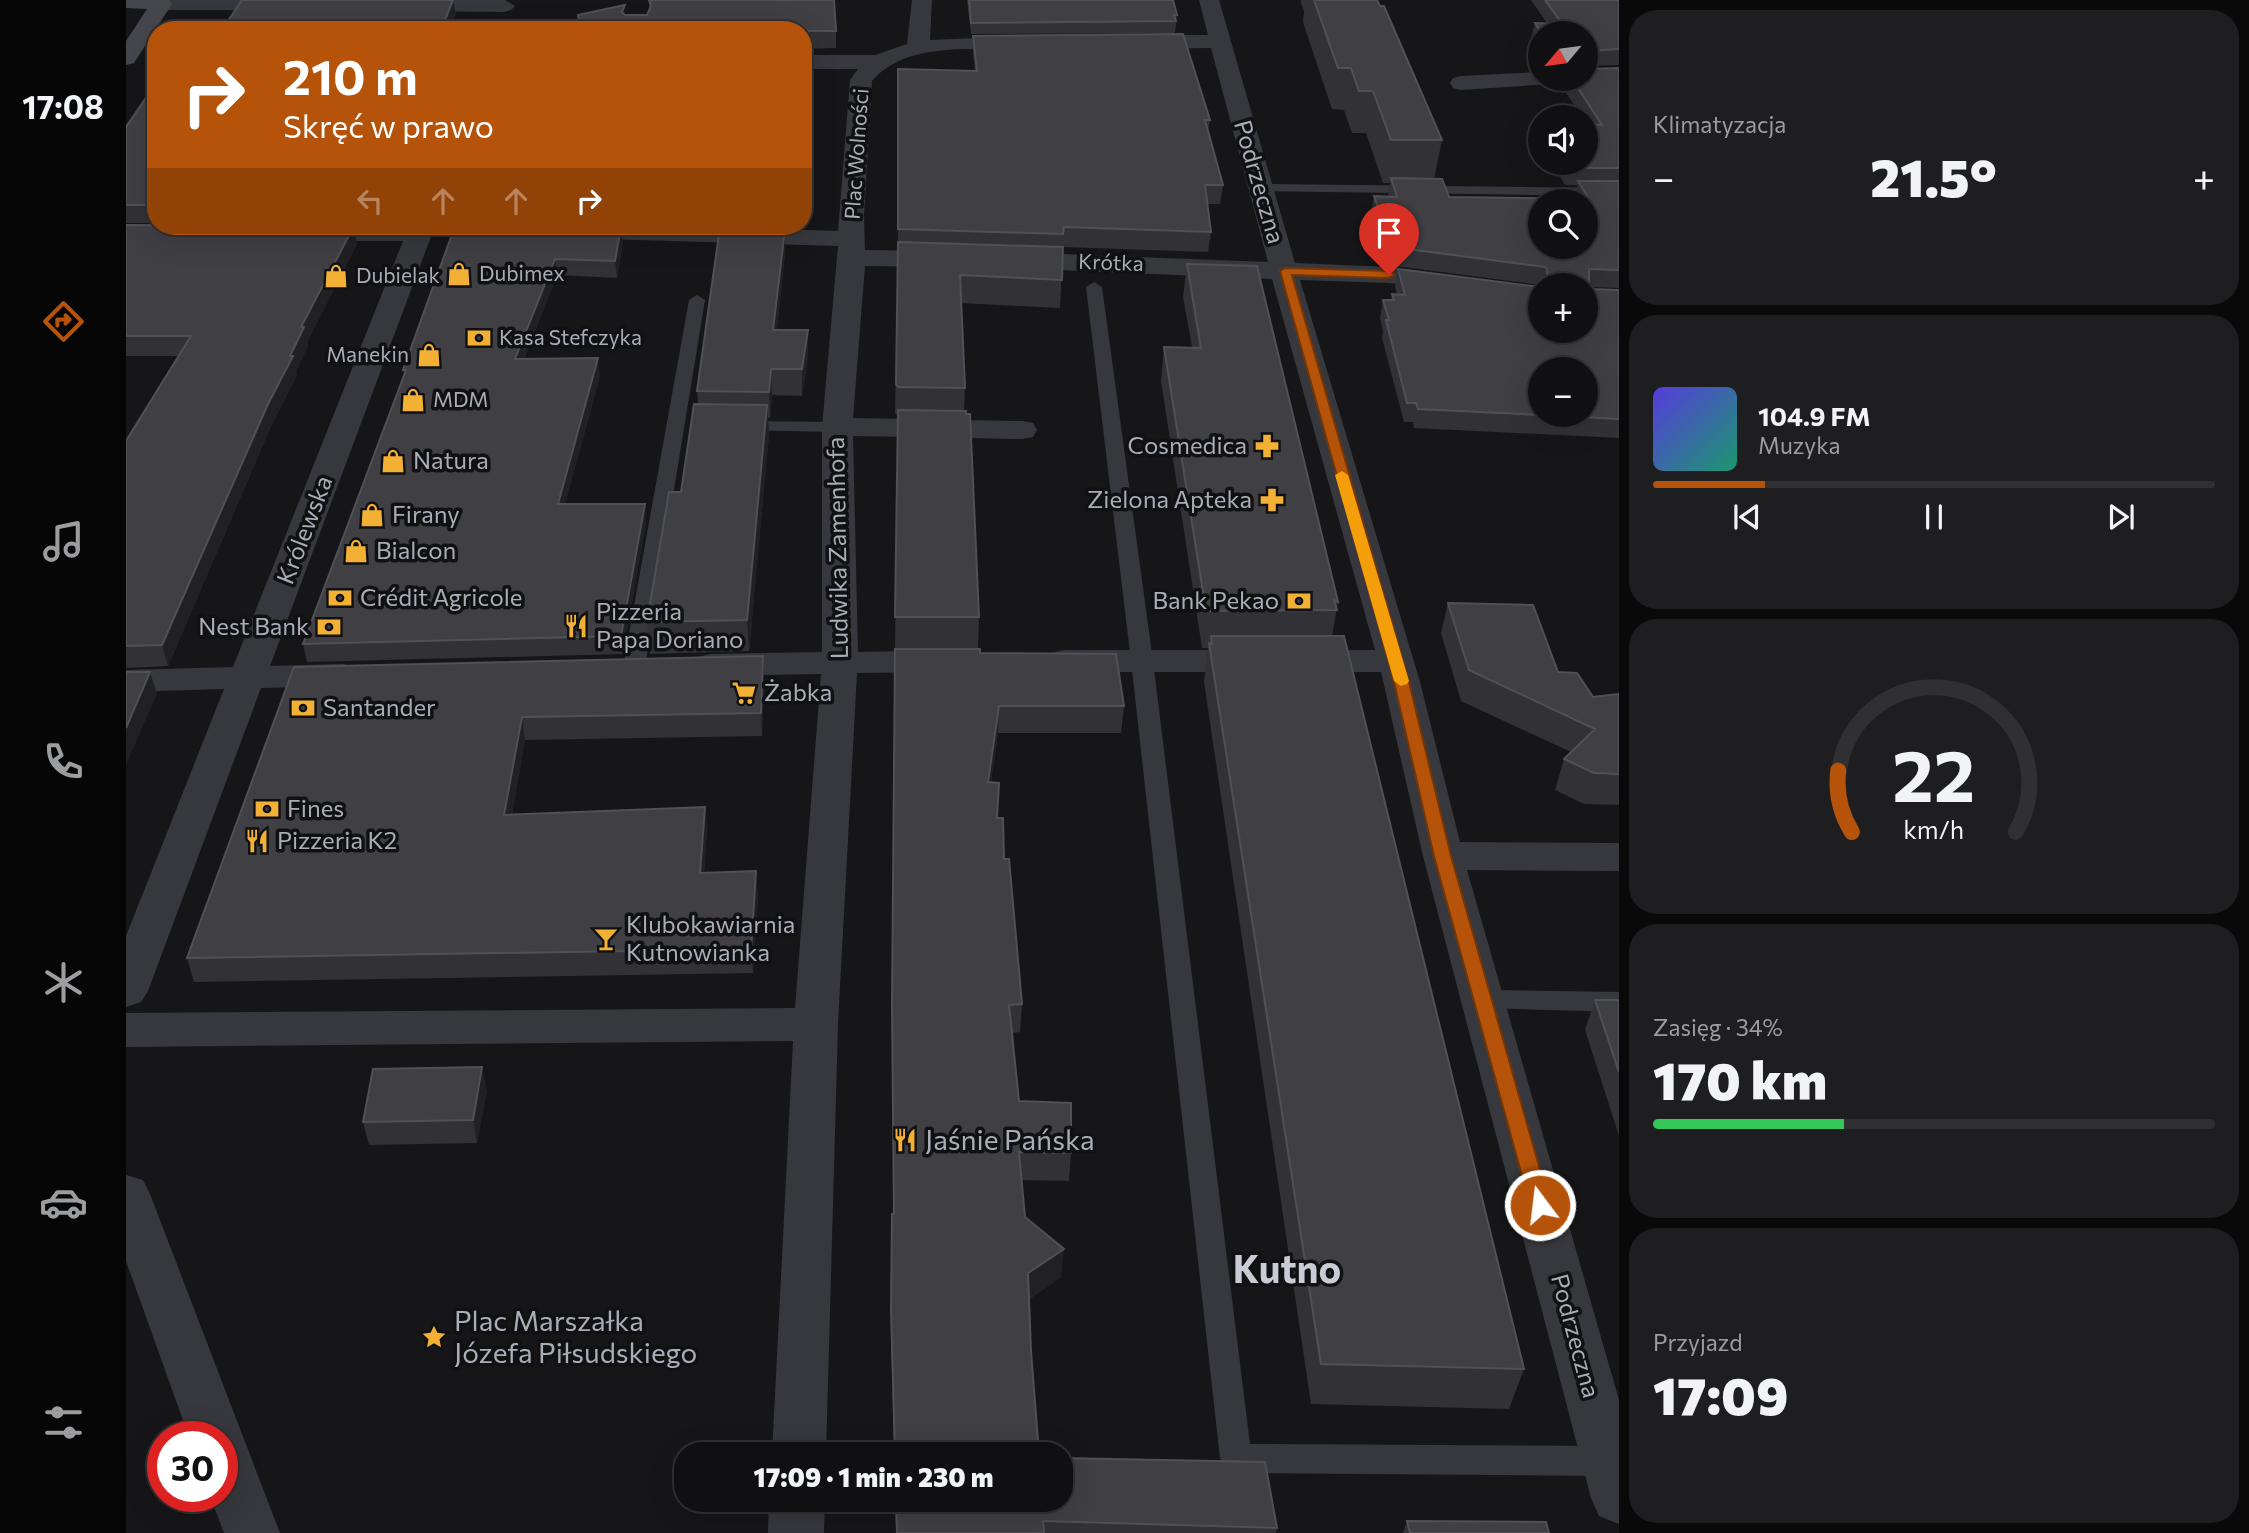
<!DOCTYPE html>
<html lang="pl">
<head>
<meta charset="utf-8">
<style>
  :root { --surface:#101012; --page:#1e1e20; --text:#f1f3f6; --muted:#9c9d9f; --line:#303032; --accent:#b45309 }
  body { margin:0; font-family:Commissioner,sans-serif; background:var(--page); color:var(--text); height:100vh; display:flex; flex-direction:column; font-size:26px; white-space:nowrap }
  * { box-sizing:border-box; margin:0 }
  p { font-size:23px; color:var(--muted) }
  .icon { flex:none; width:38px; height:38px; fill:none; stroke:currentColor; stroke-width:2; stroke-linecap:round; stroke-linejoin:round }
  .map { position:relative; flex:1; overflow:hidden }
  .side { display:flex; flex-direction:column; gap:10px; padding:10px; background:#09090a; width:630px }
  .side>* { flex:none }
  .hud { position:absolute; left:21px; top:21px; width:665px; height:214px; border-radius:28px; box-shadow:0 7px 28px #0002,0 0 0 2px var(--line); background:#b45309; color:#fff; overflow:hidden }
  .needle { width:46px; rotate:241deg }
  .tools { position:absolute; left:1402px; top:21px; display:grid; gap:14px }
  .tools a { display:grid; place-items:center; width:70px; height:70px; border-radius:50%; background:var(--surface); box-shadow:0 7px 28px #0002,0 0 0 2px var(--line); font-size:35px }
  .speed { position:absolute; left:21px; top:1421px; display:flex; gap:14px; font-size:35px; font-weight:700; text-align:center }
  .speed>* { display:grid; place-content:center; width:91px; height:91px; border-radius:50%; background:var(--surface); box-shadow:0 7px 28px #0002,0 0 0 2px var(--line); line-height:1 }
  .speed .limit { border:10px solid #d22; background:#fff; color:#111 }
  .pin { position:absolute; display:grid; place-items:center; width:60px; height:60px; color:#fff; margin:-72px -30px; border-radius:50% 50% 50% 0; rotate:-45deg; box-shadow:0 0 7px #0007 }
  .pin .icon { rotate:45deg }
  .me { position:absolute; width:77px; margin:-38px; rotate:345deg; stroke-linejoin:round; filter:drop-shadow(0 0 5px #0008) }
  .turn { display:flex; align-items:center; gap:24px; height:147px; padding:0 21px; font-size:32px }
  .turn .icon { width:91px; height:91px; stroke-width:2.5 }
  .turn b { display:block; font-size:49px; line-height:60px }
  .lanes { display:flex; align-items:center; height:66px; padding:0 21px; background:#0003; justify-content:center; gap:35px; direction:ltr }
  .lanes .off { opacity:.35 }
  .big { font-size:52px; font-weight:800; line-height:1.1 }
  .side .card { flex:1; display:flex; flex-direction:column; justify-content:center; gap:10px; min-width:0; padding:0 24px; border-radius:28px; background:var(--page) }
  .side .dial { align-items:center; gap:0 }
  .dial svg { height:182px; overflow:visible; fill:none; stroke:var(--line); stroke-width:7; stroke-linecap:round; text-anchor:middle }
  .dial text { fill:var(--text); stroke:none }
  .song { display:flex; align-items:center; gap:21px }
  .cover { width:84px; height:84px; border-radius:10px; background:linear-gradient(135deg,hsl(250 70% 55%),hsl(160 70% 35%)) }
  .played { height:7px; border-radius:4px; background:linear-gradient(90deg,var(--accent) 20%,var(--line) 20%) }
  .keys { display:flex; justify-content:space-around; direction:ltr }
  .heat { display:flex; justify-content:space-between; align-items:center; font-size:38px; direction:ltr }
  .charge { height:10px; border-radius:5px; background:linear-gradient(90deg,#34c759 34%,var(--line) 0) }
  .trip { position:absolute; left:548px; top:1442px; width:399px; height:70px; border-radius:28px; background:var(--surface); box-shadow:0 7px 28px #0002,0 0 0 2px var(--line); font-weight:800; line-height:70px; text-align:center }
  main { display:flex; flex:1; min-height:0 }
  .dock { display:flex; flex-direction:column; width:126px; justify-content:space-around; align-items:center; background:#060607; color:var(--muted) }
  .dock .icon { width:49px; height:49px }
  .dock .active { color:var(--accent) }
  .dock b { font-size:32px; color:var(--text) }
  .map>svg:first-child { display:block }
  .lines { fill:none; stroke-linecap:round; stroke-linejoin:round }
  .lane { fill:#37383d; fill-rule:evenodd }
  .street { fill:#37383d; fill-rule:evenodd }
  .secondary { fill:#45474d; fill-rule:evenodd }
  .wall { fill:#323236 }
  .shaded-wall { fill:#212124 }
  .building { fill:#3f3f44; stroke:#4f5156; stroke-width:2; fill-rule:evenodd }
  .route { fill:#b45309; stroke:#753606; stroke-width:2 }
  .slow { fill:#f59e0b }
  .labels { text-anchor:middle; stroke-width:7; stroke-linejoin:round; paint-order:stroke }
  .far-street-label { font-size:21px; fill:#a8adb8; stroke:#111113 }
  .far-poi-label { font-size:21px; fill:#a8adb8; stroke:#111113; text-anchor:start }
  .street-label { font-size:24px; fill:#a8adb8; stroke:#111113 }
  .poi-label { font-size:24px; fill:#a8adb8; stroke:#111113; text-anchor:start }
  .near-poi-label { font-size:28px; fill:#a8adb8; stroke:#111113; text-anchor:start }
  .near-district-label { font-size:38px; font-weight:bold; fill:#c9ccd4; stroke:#111113 }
</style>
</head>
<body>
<main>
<nav class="dock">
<b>17:08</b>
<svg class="icon active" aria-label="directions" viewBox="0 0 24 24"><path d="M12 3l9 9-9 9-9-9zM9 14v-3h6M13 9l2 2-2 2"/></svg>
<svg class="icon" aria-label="music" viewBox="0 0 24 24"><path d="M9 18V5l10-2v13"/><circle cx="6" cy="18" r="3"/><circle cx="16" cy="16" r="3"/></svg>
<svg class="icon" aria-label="phone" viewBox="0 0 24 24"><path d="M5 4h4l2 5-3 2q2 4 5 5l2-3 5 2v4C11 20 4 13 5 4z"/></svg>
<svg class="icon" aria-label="climate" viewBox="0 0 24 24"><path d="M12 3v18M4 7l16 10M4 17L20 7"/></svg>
<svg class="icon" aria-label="car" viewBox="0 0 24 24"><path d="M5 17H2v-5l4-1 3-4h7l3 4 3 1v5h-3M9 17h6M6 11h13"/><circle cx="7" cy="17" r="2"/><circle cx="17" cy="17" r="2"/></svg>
<svg class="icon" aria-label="filters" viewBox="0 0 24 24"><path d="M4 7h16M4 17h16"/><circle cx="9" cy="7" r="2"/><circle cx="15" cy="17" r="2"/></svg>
</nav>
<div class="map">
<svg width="1493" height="1533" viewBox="0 0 1493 1533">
  <rect width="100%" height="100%" fill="#161618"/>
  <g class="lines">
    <path class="lane" d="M1134 184 1493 188V196L1129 191 1127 188Z
      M968 282 976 287 1027 661 1124 1444 1483 1446 1493 1450V1472L1483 1476 1110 1473 1099 1468 1094 1458 1005 661 960 287Z
      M571 295 579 300 519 667 516 672H500L497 667 563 300Z
      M613 421 711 422 720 427 711 432 607 430 604 426Z
      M1358 990 1493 992V1012L1358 1008 1349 1006 1345 999 1349 992Z"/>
    <path class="street" d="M27 0H174L177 4 173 8 166 10H35L28 8 24 4Z
      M273 0H379L389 6 385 10 378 12 278 11 271 9 267 5Z
      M786 0H806L804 40 899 36 907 38 910 43 907 48 899 50C852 50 780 40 746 81L738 215 739 250 822 251 831 253 835 259 831 265 822 267 739 266 727 418 896 421 907 423 911 430 907 437 896 439 727 436 732 652 822 650 835 653 840 661 835 669 822 672 731 673 712 1024 700 1454H646L667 1041 0 1047V1013L669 1008 695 674 585 676 572 673 567 665 572 657 585 654 696 652V427L712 246 445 238 436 236 432 230 435 226H558L712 231 724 80 732 69H677V55H749L781 44Z
      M1073 0H1093L1169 263 1263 267 1414 287V303L1263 283 1174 280 1294 682 1334 842 1493 843V871L1341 870 1493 1400V1524L1473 1516 1465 1498 1297 856 1255 672H938L925 669 920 661 925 653 938 650H1249L1146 279 883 268 873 266 870 260 873 254 883 252 1142 262 1085 48 1008 49 1000 47 997 42 1000 37 1008 35H1082Z
      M1414 72V79H1428L1425 84 1335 90 1327 88 1324 83 1327 78 1335 76Z
      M173 226H309L144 666 217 664 230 667 235 675 230 683 217 686 135 688 22 991 15 1002 0 1007V936L98 689 0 692V670L107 667 277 241H176L167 239 163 233 167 227Z
      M0 1175 17 1180 24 1194 154 1533H98L84 1496H96V1437H63L0 1261Z
      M643 1500H699L698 1533H642Z"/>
    <path class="secondary" d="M0 0H43L46 4 8 63 0 65V41L21 9 0 8Z"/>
  </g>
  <path class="wall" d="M523 0 710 31V48L677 49V30L500 15H521L523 10Z
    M841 0H1047L1051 15 1049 33 845 34Z
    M1175 0H1251L1316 140 1308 179 1323 197 1448 199 1451 185H1439L1426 163H1460L1461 124 1460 122V117H1456L1431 79H1460L1463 69 1493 68V288L1463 287V289L1493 290V438L1288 428 1287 422H1278L1256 338 1257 332 1254 318 1257 300H1265L1266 294 1271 295 1269 287 1272 269 1414 331 1460 285H1415L1262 265 1245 214 1248 196 1262 197 1264 183H1257L1240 133H1226L1218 110 1206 109 1177 22 1178 11 1175 3Z
    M1405 0H1493V65L1460 66V68V33H1414V52L1405 39 1409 23H1421Z
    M847 36 1084 120 1082 131 1097 185 1094 204H1081L1085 232 1082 252 937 247 934 308 835 303 839 388 838 411 853 617 852 648H769L772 416 769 413 772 242V69L849 71 847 53Z
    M30 83V223H0V127Z
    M1414 130V144L1412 141Z
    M0 225 231 244 181 342 182 346 170 371 171 375 146 424 42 666 0 668V441L53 356H0Z
    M329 226 497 243 491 278 431 275 398 359 474 376 439 504 520 522 497 654 181 662 177 644 278 375 277 370Z
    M659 253 651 330H682V356L676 396 646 395 644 418H642L643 434 623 651 524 654 521 622 555 492 572 404 571 391Z
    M1061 264 1212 602 1206 636 1398 1369 1383 1409 1185 1404 1078 682 1082 648H1076L1035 381 1038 347H1066L1057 297Z
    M1322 603 1432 672 1467 697 1493 694V805L1458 804 1429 790 1438 759 1445 752 1335 701 1315 633Z
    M769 649 998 706 995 733H872L865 782 878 859 896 1004 894 1032 886 1033 893 1101 945 1153 943 1181 896 1180 899 1217 935 1277 903 1299 905 1351 913 1454H768L765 1339 766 1214H768L766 1033Z
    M168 667 638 679 636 736 399 740 386 814 579 807 581 831 578 873 632 895 627 973 68 982 61 958Z
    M1469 1000H1493V1136L1459 1030Z
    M361 1090 351 1143 243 1145 237 1122Z
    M769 1500H934L1151 1528 1150 1533H770Z
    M1281 1521 1423 1533H1277Z"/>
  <path class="shaded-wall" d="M327 0 330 14 324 30H315Z
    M228 226 231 244 181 342 182 346 170 371 171 375 146 424 42 666 36 645 164 356 175 327Z
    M495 227 497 243 491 278 489 261Z
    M659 229V253L648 355 647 330Z
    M429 259 431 275 391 376 389 359Z
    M682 330V356L676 396V369Z
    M472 358 474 376 434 523 432 504Z
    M645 369 646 395 644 418 643 392Z
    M641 405 643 434 623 651 621 620Z
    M519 504 520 522 497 654 495 636Z
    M637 656 638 679 636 736 635 713Z
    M24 672 31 694 0 765V728Z
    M873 706 872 733 861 809 862 782Z
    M396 717 399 740 382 838 378 815Z
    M579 807 581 831 576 896 574 873Z
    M630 871 632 895 627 973 625 949Z
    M356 1067 361 1090 351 1143 347 1120Z
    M938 1249 935 1277 900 1302 902 1273Z"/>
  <path class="building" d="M116 0H327L315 30H96Z
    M523 0H708L710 31H677V30H454L452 15 499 5 496 12 499 15H521L525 6Z
    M843 0H1047L1051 15H1048L1050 21 845 23Z
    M1188 0H1251L1254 6H1258L1316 140H1265L1247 91H1233L1225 68H1212Z
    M1419 0H1493V49L1463 51 1461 61H1460V33H1415L1409 23 1436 24Z
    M1057 34 1084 120H1079L1097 185H1079L1085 232 938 227 937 234 772 229V69L851 71 847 36Z
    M1460 68 1463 69 1493 68V168H1443L1440 163H1460V124L1476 125 1446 79H1460Z
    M30 83V205H0V127Z
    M1265 178 1316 179 1323 197 1463 199 1452 181H1493V270L1463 269V289L1493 290V419L1292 409 1290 403H1281L1260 320H1263L1257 300H1268L1266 294 1279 295 1272 269 1414 287V331H1460V285H1421V269L1419 267 1266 247 1248 196 1271 197ZM1414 201H1460V247H1414ZM1414 369H1460V415H1414Z
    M0 225 228 226 175 327H178L164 356H167L142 404 36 645 0 646V441L65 336H0Z
    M329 226 495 227 489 261 429 259 389 359 472 358 432 504H519L495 636 177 644 280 370H277Z
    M594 227 659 229 647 330H682L676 369H645L643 392 571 391Z
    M772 242 937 247 936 280 834 275 839 388 772 387 770 384Z
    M1061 264 1131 266 1212 602 1208 600 1211 610 1080 611 1038 347 1075 348Z
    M568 404 641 405 621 620 521 622 543 492H555Z
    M772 410 840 411V414H844L853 617H769Z
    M1322 603 1407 605 1432 672 1451 673 1467 697 1493 694V774L1468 773 1438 759 1469 729 1343 670Z
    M1085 636H1218L1398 1369 1195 1364 1083 643 1086 644Z
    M769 649H854V653L990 654 998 706H873L862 782 873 783 871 818H877L878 859H883L896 1004 883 1005 893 1101 945 1103V1153L893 1152 899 1217 938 1249 902 1273 905 1351 913 1454H769L765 1310 766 1214H768L766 1005Z
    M637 656 635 713 396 717 378 815 579 807 574 873 630 871 625 949 61 958 168 667Z
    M0 672H24L0 728Z
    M1469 1000H1493V1072Z
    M356 1067 347 1120 237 1122 247 1069Z
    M934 1458 1139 1462 1151 1528 917 1521 918 1533H771L770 1500H934Z
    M1281 1521 1420 1522 1423 1533H1284Z"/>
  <path class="route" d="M1159 268 1263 271 1269 275 1263 278 1166 275 1283 682 1325 856 1424 1205 1421 1210 1414 1213 1407 1210 1404 1205 1308 856 1268 682 1154 271Z"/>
  <path class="slow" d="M1216 471 1222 475 1283 681 1281 684 1275 686 1268 681 1209 475Z"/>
  <defs>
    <g id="shop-bare" transform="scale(1.89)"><path d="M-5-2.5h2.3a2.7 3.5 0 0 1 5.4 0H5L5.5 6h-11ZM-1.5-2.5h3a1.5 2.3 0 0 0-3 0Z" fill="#f2b134" stroke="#111113" stroke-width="2.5" paint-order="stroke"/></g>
    <g id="bank-bare" transform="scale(1.89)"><path d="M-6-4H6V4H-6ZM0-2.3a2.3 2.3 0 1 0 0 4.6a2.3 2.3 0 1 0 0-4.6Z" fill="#f2b134" stroke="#111113" stroke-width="2.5" paint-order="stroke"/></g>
    <g id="pharmacy-bare" transform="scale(1.89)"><path d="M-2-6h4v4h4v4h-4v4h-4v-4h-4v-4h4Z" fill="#f2b134" stroke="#111113" stroke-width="2.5" paint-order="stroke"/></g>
    <g id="restaurant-bare" transform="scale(1.89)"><path d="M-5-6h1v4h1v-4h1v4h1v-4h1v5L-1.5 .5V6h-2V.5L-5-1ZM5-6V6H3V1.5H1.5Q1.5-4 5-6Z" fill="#f2b134" stroke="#111113" stroke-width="2.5" paint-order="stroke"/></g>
    <g id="supermarket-bare" transform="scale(1.89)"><path d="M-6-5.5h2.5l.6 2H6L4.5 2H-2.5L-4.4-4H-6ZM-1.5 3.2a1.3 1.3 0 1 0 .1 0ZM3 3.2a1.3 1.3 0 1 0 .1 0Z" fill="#f2b134" stroke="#111113" stroke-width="2.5" paint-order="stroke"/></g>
    <g id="bar-bare" transform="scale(1.89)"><path d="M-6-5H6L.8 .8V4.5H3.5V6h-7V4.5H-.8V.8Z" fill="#f2b134" stroke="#111113" stroke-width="2.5" paint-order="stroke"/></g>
    <g id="sight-bare" transform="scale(1.89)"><path d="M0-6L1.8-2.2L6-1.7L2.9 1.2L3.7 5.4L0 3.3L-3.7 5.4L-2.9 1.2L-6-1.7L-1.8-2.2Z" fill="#f2b134" stroke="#111113" stroke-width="2.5" paint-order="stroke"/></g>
  </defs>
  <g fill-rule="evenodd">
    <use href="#shop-bare" x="333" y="274"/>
    <use href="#shop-bare" x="210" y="276"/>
    <use href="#bank-bare" x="353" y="338"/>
    <use href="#shop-bare" x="303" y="355"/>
    <use href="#shop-bare" x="287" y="400"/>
    <use href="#pharmacy-bare" x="1141" y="446"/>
    <use href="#shop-bare" x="267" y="461"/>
    <use href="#pharmacy-bare" x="1146" y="500"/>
    <use href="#shop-bare" x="246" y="515"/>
    <use href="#shop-bare" x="230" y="551"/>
    <use href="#bank-bare" x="214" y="598"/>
    <use href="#bank-bare" x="1173" y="601"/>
    <use href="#restaurant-bare" x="450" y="626"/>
    <use href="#bank-bare" x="203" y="627"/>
    <use href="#supermarket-bare" x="618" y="693"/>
    <use href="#bank-bare" x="177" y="708"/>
    <use href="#bank-bare" x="141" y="809"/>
    <use href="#restaurant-bare" x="131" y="841"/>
    <use href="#bar-bare" x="480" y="939"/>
    <use href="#restaurant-bare" x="779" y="1140"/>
    <use href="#sight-bare" x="308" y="1337"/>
  </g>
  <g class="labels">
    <g class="far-street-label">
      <text transform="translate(731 154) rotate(-86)" y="7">Plac Wolności</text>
      <text transform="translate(985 263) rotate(2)" y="7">Krótka</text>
    </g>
    <g class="far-poi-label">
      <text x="353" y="281">Dubimex</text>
      <text x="230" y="283">Dubielak</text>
      <text x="373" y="345">Kasa Stefczyka</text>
      <text x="283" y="362" text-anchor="end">Manekin</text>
      <text x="307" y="407">MDM</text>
    </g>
    <g class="street-label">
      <text transform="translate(1133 182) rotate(74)" y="8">Podrzeczna</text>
      <text transform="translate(179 530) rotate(-69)" y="8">Królewska</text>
      <text transform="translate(712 548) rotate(-91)" y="8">Ludwika Zamenhofa</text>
      <text transform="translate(1449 1336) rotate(75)" y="8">Podrzeczna</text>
    </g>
    <g class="poi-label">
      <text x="1121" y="454" text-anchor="end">Cosmedica</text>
      <text x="287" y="469">Natura</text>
      <text x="1126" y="508" text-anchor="end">Zielona Apteka</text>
      <text x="266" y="523">Firany</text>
      <text x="250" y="559">Bialcon</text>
      <text x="234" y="606">Crédit Agricole</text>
      <text x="1153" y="609" text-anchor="end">Bank Pekao</text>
      <text x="470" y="620">Pizzeria<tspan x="470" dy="28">Papa Doriano</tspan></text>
      <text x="183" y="635" text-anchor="end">Nest Bank</text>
      <text x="638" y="701">Żabka</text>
      <text x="197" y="716">Santander</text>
      <text x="161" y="817">Fines</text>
      <text x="151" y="849">Pizzeria K2</text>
      <text x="500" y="933">Klubokawiarnia<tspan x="500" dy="28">Kutnowianka</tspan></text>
    </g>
    <g class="near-poi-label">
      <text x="799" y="1150">Jaśnie Pańska</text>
      <text x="328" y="1331">Plac Marszałka<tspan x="328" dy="32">Józefa Piłsudskiego</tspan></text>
    </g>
    <g class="near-district-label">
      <text x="1161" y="1283">Kutno</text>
    </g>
  </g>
</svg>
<div class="tools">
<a><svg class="needle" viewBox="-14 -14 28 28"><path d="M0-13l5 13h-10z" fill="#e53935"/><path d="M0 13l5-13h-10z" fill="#9c9d9f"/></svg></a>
<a><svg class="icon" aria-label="sound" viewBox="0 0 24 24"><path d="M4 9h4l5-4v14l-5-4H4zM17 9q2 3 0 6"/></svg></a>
<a><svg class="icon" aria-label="search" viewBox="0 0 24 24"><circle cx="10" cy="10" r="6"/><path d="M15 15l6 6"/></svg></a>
<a>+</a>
<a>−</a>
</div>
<div class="speed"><div class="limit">30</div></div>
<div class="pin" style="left:1263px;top:275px;background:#d93025"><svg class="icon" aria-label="arrive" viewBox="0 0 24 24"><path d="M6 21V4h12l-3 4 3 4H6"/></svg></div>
<svg class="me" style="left:1414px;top:1205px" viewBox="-20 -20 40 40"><circle r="17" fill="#b45309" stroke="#fff" stroke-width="3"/><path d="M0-11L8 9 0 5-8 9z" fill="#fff"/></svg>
<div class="trip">17:09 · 1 min · 230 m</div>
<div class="hud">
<div class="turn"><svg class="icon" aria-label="right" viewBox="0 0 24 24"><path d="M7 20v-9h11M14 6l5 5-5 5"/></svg><div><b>210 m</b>Skręć w prawo</div></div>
<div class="lanes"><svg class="icon off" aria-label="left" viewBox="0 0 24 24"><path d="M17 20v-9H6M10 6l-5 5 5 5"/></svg><svg class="icon off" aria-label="ahead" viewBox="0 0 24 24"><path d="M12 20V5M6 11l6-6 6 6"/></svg><svg class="icon off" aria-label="ahead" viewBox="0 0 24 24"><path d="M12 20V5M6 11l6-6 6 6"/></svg><svg class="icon" aria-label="right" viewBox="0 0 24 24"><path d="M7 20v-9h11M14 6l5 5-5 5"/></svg></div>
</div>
</div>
<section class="side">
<div class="card"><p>Klimatyzacja</p>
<div class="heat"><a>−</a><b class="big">21.5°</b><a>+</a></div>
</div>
<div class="card">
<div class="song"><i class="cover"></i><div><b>104.9 FM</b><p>Muzyka</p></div></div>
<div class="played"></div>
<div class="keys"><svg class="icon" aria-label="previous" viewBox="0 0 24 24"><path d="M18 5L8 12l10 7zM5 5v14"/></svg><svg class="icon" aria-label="pause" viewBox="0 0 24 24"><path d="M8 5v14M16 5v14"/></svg><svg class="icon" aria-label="next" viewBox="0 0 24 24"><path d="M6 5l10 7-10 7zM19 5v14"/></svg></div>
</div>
<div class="card dial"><svg viewBox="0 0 100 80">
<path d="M14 69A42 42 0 1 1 86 69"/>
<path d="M14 69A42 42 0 0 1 8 42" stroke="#b45309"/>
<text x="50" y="56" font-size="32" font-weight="700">22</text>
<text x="50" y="72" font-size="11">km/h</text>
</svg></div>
<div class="card"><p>Zasięg · 34%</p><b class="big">170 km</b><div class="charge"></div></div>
<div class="card"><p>Przyjazd</p><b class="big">17:09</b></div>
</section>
</main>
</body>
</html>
